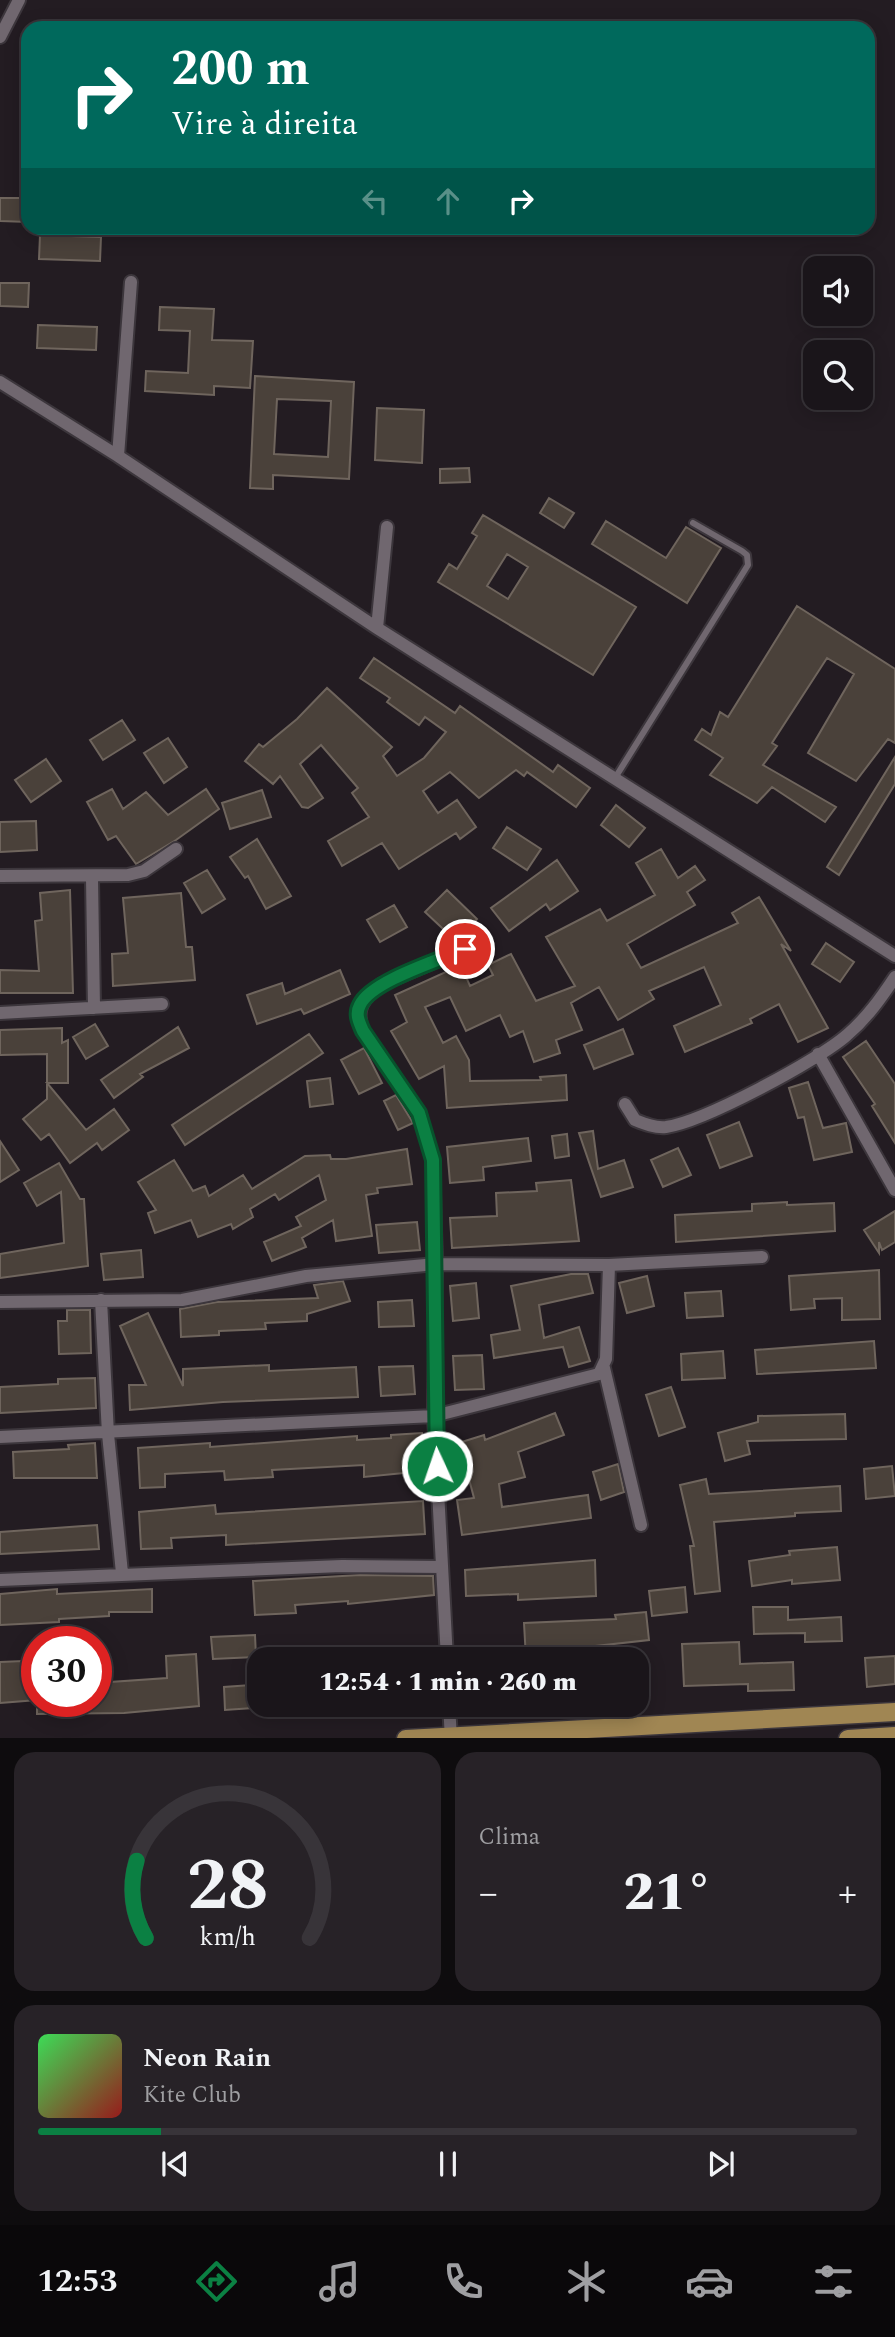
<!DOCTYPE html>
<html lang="pt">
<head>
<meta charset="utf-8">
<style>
  :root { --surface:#1a151a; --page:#272227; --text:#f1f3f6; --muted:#9f9fa2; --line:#383439; --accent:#0b8043 }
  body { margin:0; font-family:Spectral,serif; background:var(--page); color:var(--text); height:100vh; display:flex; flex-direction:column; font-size:26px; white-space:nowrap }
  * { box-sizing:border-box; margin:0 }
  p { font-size:23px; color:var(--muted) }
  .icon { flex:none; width:38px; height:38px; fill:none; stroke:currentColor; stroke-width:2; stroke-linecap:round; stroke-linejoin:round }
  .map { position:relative; height:1738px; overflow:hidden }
  .sheet { display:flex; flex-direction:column; gap:14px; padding:14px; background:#0e0c0e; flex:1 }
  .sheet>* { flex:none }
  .hud { position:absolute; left:21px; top:21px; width:854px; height:214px; border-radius:21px; box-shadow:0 4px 18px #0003,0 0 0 2px var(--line); background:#00695c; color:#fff; overflow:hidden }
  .buttons { position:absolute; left:803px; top:256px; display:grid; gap:14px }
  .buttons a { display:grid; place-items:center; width:70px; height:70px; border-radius:14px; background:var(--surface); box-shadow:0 4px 18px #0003,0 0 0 2px var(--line); font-size:35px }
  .speed { position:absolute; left:21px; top:1626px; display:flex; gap:14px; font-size:35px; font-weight:700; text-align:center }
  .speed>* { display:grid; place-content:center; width:91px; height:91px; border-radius:50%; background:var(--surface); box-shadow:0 4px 18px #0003,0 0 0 2px var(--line); line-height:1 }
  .speed .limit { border:10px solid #d22; background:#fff; color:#111 }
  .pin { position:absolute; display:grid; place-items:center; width:60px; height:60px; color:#fff; margin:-30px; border:4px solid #fff; border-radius:50%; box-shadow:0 2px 7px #0007 }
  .me { position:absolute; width:77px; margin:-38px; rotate:357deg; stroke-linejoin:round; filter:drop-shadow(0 0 5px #0008) }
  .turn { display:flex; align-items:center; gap:24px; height:147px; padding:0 35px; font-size:32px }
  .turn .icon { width:91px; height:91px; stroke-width:2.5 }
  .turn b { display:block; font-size:49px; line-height:60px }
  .lanes { display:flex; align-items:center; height:66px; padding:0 35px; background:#0003; justify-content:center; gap:35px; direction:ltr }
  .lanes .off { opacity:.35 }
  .big { font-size:52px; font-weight:800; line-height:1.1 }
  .sheet .tile { flex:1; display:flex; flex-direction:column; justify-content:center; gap:10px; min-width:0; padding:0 24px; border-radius:21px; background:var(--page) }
  .sheet .dial { align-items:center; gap:0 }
  .dial svg { height:182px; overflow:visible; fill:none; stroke:var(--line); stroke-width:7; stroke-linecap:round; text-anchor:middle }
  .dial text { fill:var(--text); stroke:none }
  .song { display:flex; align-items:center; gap:21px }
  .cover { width:84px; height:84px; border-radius:10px; background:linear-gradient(135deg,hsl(130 70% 55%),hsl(0 70% 35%)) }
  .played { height:7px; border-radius:4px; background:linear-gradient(90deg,var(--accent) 15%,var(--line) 15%) }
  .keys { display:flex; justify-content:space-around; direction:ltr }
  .heat { display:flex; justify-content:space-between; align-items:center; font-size:38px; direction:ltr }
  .sheet .tiles { flex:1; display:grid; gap:14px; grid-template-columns:1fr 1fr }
  .tile:last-child { grid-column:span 2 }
  .trip { position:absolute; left:247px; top:1647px; width:402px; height:70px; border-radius:21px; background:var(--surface); box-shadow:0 4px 18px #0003,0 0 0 2px var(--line); font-weight:800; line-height:70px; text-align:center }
  .dock { display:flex; height:112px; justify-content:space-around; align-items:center; background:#0a080a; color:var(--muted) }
  .dock .icon { width:49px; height:49px }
  .dock .current { color:var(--accent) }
  .dock b { font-size:32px; color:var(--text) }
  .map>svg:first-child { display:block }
  .building { fill:#4a413a; stroke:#6f655d; stroke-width:2; fill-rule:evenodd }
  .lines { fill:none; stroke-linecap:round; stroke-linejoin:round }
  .lane-casing { stroke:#3c363c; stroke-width:10 }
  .street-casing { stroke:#3c363c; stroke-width:16 }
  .primary-casing { stroke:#3c363c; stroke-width:21 }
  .lane { stroke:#70676f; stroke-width:6 }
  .street { stroke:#70676f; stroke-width:12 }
  .primary { stroke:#a08653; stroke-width:18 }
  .route-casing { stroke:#07532c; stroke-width:18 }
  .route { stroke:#0b8043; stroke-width:12 }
</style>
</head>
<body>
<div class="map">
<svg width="895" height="1739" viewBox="0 0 895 1739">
  <rect width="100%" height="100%" fill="#231c22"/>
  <path class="building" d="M0 198H28V222L0 221Z
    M40 235 101 237 100 261 39 259Z
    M0 283H29L28 307 0 306Z
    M160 307 214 309 212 340 253 341 250 388 214 386V395L145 391 146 371 188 373 190 331 159 330Z
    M38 325 97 327 96 350 37 348Z
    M255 376 354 382 349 479 273 475V489L250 488ZM277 399 331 401 328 457 274 454Z
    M377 408 424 410 422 463 375 460Z
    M469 468 470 482 440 483V469Z
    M549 498 574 513 564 528 540 513Z
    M483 515 636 607 593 675 438 582 449 564 457 569 477 536 472 533ZM507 554 528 567 508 599 487 586Z
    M606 521 666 558 686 527 721 548 687 603 592 544Z
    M797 606 895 669V743L888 739 856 781 808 753 854 674 827 658 772 743 777 746 763 765 836 807 825 822 772 787 757 803 710 775 723 758 695 740 702 729 711 735 720 712 728 717Z
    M374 658 455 713 460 706 553 772 558 765 590 788 576 807 527 772 524 776 516 770 479 798 450 772 423 791 438 813 457 800 476 827 460 839 456 833 399 869 382 843 342 866 328 841 369 817 352 793 358 788 321 745 300 764 323 798 308 808 302 807 280 776 273 784 245 761 259 744 263 747 297 719 327 688 392 747 383 756 397 776 424 758 446 732 425 717 419 725 387 702 390 698 360 678Z
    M122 720 135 740 103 760 90 740Z
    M168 738 187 767 164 783 144 753Z
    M895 757V784L839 875 827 867Z
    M46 759 61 781 31 802 15 780Z
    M112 789 123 809 146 792 168 815 206 789 219 809 176 840 136 864 116 836 108 840 87 802Z
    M262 790 271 817 230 829 222 803Z
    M616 805 645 828 629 847 601 825Z
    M36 821 37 850 0 852V822Z
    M507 827 541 849 527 870 493 848Z
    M257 839 291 896 266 909 248 876 245 878 230 857Z
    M661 849 678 878 695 866 705 880 687 892 695 905 627 944 641 968 738 923 732 913 759 897 791 951 781 944 828 1028 798 1042 779 1004 750 1019 752 1023 685 1052 674 1026 721 1005 704 967 649 991 654 999 618 1020 599 987 571 1003 582 1030 556 1040 560 1053 534 1062 523 1031 510 1037 500 1015 466 1031 450 997 425 1007 443 1043 456 1036 469 1060 470 1081 541 1080 540 1077 566 1075 567 1100 447 1108 444 1066 419 1079 391 1031 407 1022 395 995 461 965 470 986 493 975 488 965 511 954 536 1001 575 986 546 937 600 909 607 921 655 895 636 863Z
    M557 860 578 891 550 910 546 904 509 931 491 908Z
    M207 870 225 899 202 913 184 883Z
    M70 890 73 993H0V970L39 971 35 921 42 920 40 893Z
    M447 890 477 919 456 941 425 912Z
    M181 893 186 947H192L195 980 113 986 112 954 128 953 123 898Z
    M394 905 407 927 380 942 367 920Z
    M826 943 854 962 840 982 812 964Z
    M340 970 350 994 304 1014 301 1009 257 1024 247 995 282 983 285 994Z
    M95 1024 108 1046 86 1059 73 1037Z
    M178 1027 189 1048 140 1074 143 1077 114 1098 101 1080Z
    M62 1028V1043L68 1040V1083H47L86 1130 114 1109 129 1130 102 1150 97 1143 70 1163 49 1134 41 1140 23 1119 47 1099V1054L0 1055V1030Z
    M623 1029 633 1054 594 1069 584 1045Z
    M309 1034 323 1053 185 1145 172 1125Z
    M866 1041 895 1084V1143L872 1106 875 1104 843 1057Z
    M364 1048 382 1083 359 1094 341 1060Z
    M330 1078 333 1104 310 1107 307 1081Z
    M808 1082 823 1128 846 1123 852 1152 814 1160 804 1117 798 1118 789 1088Z
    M396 1095 413 1123 398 1130 384 1101Z
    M739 1122 752 1156 720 1168 707 1135Z
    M593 1131 598 1169 624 1160 633 1187 601 1197 579 1133Z
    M567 1134 569 1156 555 1158 552 1136Z
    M528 1138 531 1161 483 1167 484 1180 450 1183 447 1147Z
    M0 1141 19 1170 0 1182Z
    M678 1148 691 1175 663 1187 651 1160Z
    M407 1149 412 1184 377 1188 378 1193 366 1195 372 1236 336 1241 333 1220 302 1238 306 1247 272 1261 264 1242 301 1226 296 1217 326 1200 319 1175 279 1200 275 1194 250 1209 253 1217 233 1229 231 1224 198 1237 191 1220 155 1233 148 1213 156 1210 138 1182 174 1160 193 1191 205 1186 209 1196 243 1175 252 1189 305 1156 330 1155 331 1159H346Z
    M59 1163 80 1199H84L88 1266 0 1278V1254L64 1243 61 1192 37 1206 24 1183Z
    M571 1180 579 1241 452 1248 450 1218 497 1216 496 1193 537 1191 536 1183Z
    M787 1202V1205L834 1203 835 1231 676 1242 675 1215 752 1211V1204Z
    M895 1211V1242L882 1250 879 1242V1253L864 1230Z
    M417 1222 420 1250 379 1253 376 1225Z
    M141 1250 143 1277 104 1280 101 1254Z
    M879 1270 880 1319 842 1320V1298L814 1299 815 1308 791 1310 789 1276Z
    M571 1274H588L593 1293 539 1305 544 1338 579 1327 590 1361 569 1367 563 1347 494 1358 491 1335 520 1330 511 1286Z
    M647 1276 654 1306 627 1313 619 1283Z
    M343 1281 350 1301 307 1314V1321L265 1323 266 1329 219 1331V1335L181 1337 180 1309 217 1302 318 1298 314 1285Z
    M476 1283 479 1318 453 1321 450 1286Z
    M721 1291 723 1316 687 1318 685 1293Z
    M412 1300 414 1326 379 1327 378 1302Z
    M67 1310H90L91 1353 59 1354 58 1321H67Z
    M148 1313 183 1386V1369L269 1365V1371L356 1367 358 1397 223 1402 130 1410 129 1385H146L120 1326Z
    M874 1341 876 1368 757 1374 755 1350Z
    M723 1351 725 1378 682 1380 681 1354Z
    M482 1355 484 1389 455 1390 453 1356Z
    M413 1366 415 1394 381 1396 379 1367Z
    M95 1378 96 1408 0 1413V1387L58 1384V1379Z
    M671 1387 685 1427 659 1436 646 1395Z
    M555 1413 564 1435 518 1452 525 1477 499 1484 502 1507 588 1495 591 1518 462 1535 457 1500 474 1498 466 1468 460 1470 452 1445 484 1435 485 1440Z
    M845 1414 846 1439 747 1441 750 1454 725 1461 718 1433 758 1422V1416Z
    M422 1433 424 1471 364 1477V1465L272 1470 273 1477 225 1480 224 1471 165 1474V1487L140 1488 138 1448 210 1443V1447L357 1436V1440L391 1438V1435Z
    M95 1443 97 1478H14L13 1452 69 1449 68 1445Z
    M618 1464 624 1492 601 1500 593 1472Z
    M892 1466 895 1496 866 1499 864 1469Z
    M706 1479 709 1494 840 1486 841 1511 795 1513V1516L714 1522 720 1591 695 1594 690 1546H694L680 1485Z
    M423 1501 425 1534 226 1545V1535L171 1538 172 1548 141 1549 139 1512 215 1505 216 1514Z
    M97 1525 99 1549 0 1554V1532Z
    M837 1547 840 1580 792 1584V1580L752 1586 749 1561 790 1555 789 1551Z
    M595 1560 596 1596 518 1600V1594L466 1596 465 1570Z
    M360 1575 433 1576 434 1595 348 1604V1601L295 1605 296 1613 255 1615 253 1581Z
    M685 1587 687 1612 652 1616 649 1591Z
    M57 1589V1594L152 1589V1612H109V1616L59 1619V1622L0 1625V1594Z
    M753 1607H788V1620L841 1617 842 1641 805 1642V1633L754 1634Z
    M646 1612 649 1640 596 1646V1659H526L524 1623 616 1619 615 1615Z
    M255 1635 256 1657 213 1659 211 1637Z
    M739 1642 740 1664 793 1662 794 1690 748 1691V1684L684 1686 682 1644Z
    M196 1654 199 1706 124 1713 37 1714V1701H96V1683L167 1678 166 1656Z
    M895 1656V1684L867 1687 865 1658Z
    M23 1661 25 1685 37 1684V1700L0 1703V1662Z
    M251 1685 253 1708 225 1710 224 1687Z"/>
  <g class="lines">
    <g class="lane-casing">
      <path id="lane" d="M615 778 748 565 747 555 742 551 693 523"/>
    </g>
    <g class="street-casing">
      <path id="street" d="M0 37 19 0
        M0 382 118 456 377 628 895 956
        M118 456 131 282
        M377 628 387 527
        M0 876 128 875 144 871 176 849
        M92 878 94 1008
        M0 1013 162 1004
        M818 1054 895 1190
        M625 1104 635 1120C645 1124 655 1128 666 1127 703 1122 819 1060 847 1035 867 1018 881 998 895 977
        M101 1300 108 1434 122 1573
        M0 1302 182 1300 306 1276 436 1264 609 1265 762 1257
        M604 1368 641 1525
        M0 1437 434 1416 599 1374 606 1359 609 1265
        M0 1580 342 1566 442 1567
        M447 1659 434 1416 436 1264 433 1160 419 1113 363 1031C354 1008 363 998 382 984L486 940
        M449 1704 451 1739"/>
    </g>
    <g class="primary-casing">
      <path id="primary" d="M406 1739 895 1712
        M848 1739 895 1736"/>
    </g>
    <use href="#lane" class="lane"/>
    <use href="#street" class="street"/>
    <use href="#primary" class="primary"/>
  </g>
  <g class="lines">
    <g class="route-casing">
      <path id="route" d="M437 1466 433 1160 419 1113 363 1031C359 1022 355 1014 360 1005 371 981 440 960 465 949"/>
    </g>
    <use href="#route" class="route"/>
  </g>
</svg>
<div class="buttons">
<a><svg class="icon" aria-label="sound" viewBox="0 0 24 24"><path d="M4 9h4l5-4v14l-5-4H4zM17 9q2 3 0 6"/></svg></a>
<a><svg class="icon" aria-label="search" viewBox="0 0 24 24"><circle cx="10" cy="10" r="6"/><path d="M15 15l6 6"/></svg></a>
</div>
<div class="speed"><div class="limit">30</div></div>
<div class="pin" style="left:465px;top:949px;background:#d93025"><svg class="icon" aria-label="arrive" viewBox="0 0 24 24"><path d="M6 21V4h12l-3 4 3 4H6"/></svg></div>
<svg class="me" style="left:437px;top:1466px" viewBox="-20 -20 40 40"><circle r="17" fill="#0b8043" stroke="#fff" stroke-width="3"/><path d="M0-11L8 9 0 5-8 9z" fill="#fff"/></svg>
<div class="trip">12:54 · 1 min · 260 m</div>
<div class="hud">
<div class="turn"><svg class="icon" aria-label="right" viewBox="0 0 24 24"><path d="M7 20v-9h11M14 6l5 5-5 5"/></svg><div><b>200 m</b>Vire à direita</div></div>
<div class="lanes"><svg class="icon off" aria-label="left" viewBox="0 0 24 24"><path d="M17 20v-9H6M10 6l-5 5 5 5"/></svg><svg class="icon off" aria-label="ahead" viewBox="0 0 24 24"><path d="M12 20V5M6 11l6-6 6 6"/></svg><svg class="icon" aria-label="right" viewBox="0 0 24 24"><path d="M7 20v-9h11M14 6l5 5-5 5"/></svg></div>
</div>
</div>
<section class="sheet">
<div class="tiles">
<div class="tile dial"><svg viewBox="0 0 100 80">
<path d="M14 69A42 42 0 1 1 86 69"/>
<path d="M14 69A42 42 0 0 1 10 35" stroke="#0b8043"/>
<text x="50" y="56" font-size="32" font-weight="700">28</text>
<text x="50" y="72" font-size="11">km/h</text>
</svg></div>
<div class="tile"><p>Clima</p>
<div class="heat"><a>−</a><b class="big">21°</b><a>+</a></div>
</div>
<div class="tile">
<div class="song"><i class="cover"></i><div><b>Neon Rain</b><p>Kite Club</p></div></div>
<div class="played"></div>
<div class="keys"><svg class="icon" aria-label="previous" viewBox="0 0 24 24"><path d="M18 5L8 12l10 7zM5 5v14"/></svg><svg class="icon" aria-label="pause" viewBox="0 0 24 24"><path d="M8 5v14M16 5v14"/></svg><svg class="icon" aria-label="next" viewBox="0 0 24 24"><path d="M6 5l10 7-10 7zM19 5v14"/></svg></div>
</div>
</div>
</section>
<nav class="dock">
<b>12:53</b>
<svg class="icon current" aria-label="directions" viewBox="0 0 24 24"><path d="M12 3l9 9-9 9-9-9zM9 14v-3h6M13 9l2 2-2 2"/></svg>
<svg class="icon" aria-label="music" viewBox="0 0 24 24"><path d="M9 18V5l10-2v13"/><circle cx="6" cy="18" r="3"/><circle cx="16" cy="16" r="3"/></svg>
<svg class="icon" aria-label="phone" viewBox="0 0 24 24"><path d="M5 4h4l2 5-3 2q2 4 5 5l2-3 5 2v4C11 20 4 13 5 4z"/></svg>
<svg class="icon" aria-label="climate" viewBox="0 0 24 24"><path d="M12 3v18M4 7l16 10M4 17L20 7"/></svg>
<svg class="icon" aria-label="car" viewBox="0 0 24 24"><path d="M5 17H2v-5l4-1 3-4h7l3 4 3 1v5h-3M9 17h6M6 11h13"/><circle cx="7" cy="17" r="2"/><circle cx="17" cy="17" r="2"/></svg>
<svg class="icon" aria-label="filters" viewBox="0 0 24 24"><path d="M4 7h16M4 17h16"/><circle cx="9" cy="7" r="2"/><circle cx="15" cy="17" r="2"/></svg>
</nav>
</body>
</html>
